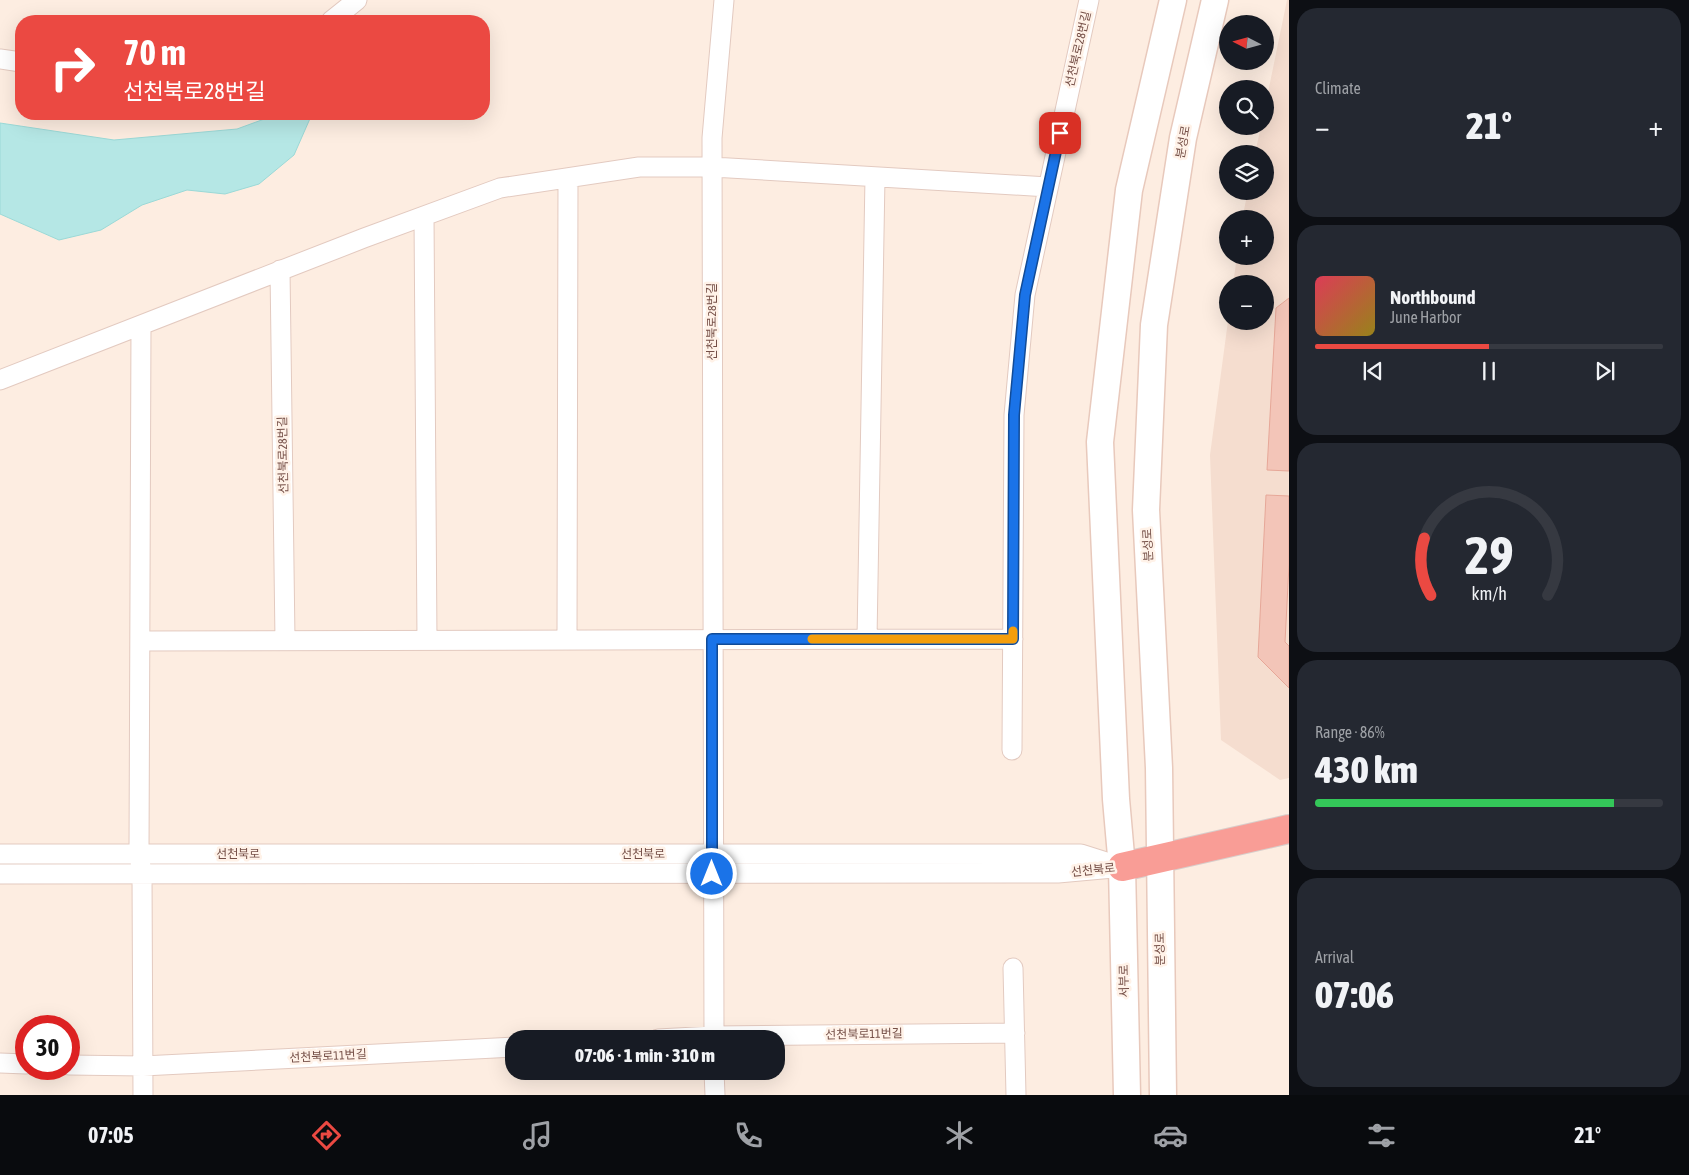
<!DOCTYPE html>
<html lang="en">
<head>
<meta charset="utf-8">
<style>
  :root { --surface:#171b24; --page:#242831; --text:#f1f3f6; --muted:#9ea1a6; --line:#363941; --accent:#eb4942 }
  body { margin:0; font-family:"Asap Condensed","Noto Sans KR",sans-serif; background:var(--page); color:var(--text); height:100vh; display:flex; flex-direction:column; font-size:19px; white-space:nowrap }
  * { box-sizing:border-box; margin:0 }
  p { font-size:16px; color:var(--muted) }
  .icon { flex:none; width:28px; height:28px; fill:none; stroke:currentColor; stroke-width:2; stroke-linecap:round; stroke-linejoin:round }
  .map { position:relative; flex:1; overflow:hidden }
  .drawer { display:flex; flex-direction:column; gap:8px; padding:8px; background:#0d0f14; width:400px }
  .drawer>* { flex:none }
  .hud { position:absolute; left:15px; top:15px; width:475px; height:105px; border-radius:20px; box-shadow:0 5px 20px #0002; background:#eb4942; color:#fff; overflow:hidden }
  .needle { width:32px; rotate:276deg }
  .buttons { position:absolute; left:1219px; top:15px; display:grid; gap:10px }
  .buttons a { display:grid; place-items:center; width:55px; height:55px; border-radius:50%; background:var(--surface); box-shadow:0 5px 20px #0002; font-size:25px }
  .speed { position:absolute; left:15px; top:1015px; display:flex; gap:10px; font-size:25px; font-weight:700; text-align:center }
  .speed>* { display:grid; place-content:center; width:65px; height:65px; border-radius:50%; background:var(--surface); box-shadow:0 5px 20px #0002; line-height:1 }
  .speed .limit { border:8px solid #d22; background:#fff; color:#111 }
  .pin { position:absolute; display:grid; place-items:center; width:42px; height:42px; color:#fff; margin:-21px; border-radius:10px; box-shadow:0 2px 8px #0006 }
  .me { position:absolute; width:55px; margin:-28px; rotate:0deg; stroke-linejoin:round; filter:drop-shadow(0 0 4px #0008) }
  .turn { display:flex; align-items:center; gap:18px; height:105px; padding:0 25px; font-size:22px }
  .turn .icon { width:65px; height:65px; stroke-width:2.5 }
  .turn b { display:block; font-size:35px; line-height:42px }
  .big { font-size:38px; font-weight:800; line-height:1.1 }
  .drawer .widget { flex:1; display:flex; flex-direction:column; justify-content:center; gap:8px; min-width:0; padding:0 18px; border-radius:20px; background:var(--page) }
  .drawer .dial { align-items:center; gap:0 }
  .dial svg { height:130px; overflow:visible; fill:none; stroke:var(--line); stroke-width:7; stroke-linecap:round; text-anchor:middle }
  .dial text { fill:var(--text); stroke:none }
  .song { display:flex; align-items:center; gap:15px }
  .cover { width:60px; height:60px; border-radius:8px; background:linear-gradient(135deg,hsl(350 70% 55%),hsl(50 70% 35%)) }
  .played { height:5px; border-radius:2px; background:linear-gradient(90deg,var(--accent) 50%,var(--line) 50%) }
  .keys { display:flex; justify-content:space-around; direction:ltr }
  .heat { display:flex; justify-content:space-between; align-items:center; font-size:28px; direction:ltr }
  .charge { height:8px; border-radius:4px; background:linear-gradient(90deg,#34c759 86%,var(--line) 0) }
  .trip { position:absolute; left:505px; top:1030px; width:280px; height:50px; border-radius:20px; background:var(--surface); box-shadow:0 5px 20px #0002; font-weight:800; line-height:50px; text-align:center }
  .dock { display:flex; height:80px; justify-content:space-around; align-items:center; background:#090b0e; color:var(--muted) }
  .dock .icon { width:35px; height:35px }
  .dock .selected { color:var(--accent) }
  .dock b { font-size:22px; color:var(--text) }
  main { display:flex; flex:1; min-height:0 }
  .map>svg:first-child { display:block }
  .residential { fill:#f5ddcf }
  .water { fill:#b5e7e5; stroke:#9bd9d7 }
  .building { fill:#f3c5b8; stroke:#e6a798 }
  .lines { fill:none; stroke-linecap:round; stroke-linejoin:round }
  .street-casing { stroke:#e3cac0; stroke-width:21 }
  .secondary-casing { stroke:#e8c9bc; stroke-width:29 }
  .highway-casing { stroke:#d8cecb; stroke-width:30 }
  .street { stroke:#fff; stroke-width:19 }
  .secondary { stroke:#fff; stroke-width:26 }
  .highway { stroke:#f99d96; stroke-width:28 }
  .route-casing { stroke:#114b97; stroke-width:12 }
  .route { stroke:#1a73e8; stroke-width:9 }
  .slow { stroke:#f59e0b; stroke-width:9 }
  .labels { text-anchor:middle; stroke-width:5; stroke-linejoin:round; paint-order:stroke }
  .street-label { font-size:12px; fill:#754f47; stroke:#fff2e8 }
</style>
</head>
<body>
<main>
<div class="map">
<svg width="1289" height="1095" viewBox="0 0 1289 1095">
  <rect width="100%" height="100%" fill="#fdede1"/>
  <path class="residential" d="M1287 0H1289V778L1280 780 1221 740 1210 455 1228 321H1265V284H1233L1237 256H1265V219H1242L1248 191H1265V154H1255L1261 126H1265V107Z"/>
  <path class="water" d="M278 114H312L294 155 259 184 225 194 187 190 142 205 101 230 59 240 0 214V123L114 140 237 129Z"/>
  <path class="building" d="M1289 298V471L1267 470 1276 308Z
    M1266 495 1289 496V565L1285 642 1289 646V688L1258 657Z"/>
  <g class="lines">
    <g class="street-casing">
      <path id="street" d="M331 21 357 0
        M0 59 21 62
        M424 216 427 640
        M280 270 285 640
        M141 325 139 854 142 874 143 1095
        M0 380 364 238 500 188 639 167H712L1048 187
        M867 639 875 177
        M567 640 568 178
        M140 641 1013 639
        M1012 750 1014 415 1025 295 1089 0
        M0 854H1081L1122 867
        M0 874 1058 873 1113 868
        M1013 968 1016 1095
        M658 1039 714 1036 1015 1033
        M714 1039 712 138 724 0
        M0 1063 26 1064
        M69 1065 143 1066 514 1047
        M714 1071 715 1095"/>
    </g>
    <g class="secondary-casing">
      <path id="secondary" d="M1127 1095 1122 867 1116 799 1100 442 1129 190 1173 0
        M1163 1095 1159 768 1146 510 1154 325 1183 138 1215 0"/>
    </g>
    <g class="highway-casing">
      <path id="highway" d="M1122 867 1289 829"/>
    </g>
    <use href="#street" class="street"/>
    <use href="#secondary" class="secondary"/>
    <use href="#highway" class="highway"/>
  </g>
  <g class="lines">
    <g class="route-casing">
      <path id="route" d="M712 874V639H1013L1014 415 1025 295 1060 133"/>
    </g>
    <use href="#route" class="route"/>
    <path class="slow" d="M812 639H1013V631"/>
  </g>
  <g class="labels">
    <g class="street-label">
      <text transform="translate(1078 49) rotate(-77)" y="4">선천북로28번길</text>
      <text transform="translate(1183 142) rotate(-80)" y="4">분성로</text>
      <text transform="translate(712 322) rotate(-90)" y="4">선천북로28번길</text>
      <text transform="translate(283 455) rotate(-91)" y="4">선천북로28번길</text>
      <text transform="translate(1148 545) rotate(-93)" y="4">분성로</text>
      <text x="238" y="858">선천북로</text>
      <text x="643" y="858">선천북로</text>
      <text transform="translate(1093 870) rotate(-6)" y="4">선천북로</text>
      <text transform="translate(1160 949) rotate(-91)" y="4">분성로</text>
      <text transform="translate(1124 981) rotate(-91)" y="4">서부로</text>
      <text transform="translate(864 1034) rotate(-1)" y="4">선천북로11번길</text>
      <text transform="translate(328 1056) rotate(-3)" y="4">선천북로11번길</text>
    </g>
  </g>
</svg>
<div class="buttons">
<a><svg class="needle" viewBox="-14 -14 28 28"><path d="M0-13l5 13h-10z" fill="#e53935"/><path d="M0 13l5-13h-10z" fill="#9ea1a6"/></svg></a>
<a><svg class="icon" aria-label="search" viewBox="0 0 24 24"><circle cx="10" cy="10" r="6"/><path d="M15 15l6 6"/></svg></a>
<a><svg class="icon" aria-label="layers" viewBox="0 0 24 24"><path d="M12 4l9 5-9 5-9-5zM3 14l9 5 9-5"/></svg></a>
<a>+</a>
<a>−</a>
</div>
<div class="speed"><div class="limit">30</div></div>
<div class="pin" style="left:1060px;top:133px;background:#d93025"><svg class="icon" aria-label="arrive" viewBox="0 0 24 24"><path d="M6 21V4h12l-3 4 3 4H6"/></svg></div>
<svg class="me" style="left:712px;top:874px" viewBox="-20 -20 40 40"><circle r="17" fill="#1a73e8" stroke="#fff" stroke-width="3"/><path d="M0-11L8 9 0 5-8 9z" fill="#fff"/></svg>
<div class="trip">07:06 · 1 min · 310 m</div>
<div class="hud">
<div class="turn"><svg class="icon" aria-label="right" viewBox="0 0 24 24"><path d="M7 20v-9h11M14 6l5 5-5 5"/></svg><div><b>70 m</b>선천북로28번길</div></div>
</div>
</div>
<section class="drawer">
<div class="widget"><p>Climate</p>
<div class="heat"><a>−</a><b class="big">21°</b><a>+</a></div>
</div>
<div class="widget">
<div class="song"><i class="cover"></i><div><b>Northbound</b><p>June Harbor</p></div></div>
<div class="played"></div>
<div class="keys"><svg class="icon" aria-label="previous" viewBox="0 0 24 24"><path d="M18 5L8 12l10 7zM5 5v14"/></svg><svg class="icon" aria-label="pause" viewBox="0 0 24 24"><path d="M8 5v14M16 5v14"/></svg><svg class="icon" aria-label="next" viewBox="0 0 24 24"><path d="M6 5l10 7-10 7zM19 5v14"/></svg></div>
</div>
<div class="widget dial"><svg viewBox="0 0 100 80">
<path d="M14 69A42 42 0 1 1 86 69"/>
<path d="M14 69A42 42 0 0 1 10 34" stroke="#eb4942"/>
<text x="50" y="56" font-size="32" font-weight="700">29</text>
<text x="50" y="72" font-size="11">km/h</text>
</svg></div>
<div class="widget"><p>Range · 86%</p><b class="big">430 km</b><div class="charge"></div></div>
<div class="widget"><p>Arrival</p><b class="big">07:06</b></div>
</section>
</main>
<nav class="dock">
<b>07:05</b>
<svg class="icon selected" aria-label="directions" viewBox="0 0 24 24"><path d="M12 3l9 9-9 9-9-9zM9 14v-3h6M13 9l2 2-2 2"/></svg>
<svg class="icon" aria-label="music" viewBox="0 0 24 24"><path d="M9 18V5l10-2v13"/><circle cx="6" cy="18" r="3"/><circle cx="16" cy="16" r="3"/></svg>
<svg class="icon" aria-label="phone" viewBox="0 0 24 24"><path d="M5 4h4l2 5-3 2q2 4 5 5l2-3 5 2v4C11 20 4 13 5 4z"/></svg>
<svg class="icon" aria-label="climate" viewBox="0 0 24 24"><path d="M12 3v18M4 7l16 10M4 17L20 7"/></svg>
<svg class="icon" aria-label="car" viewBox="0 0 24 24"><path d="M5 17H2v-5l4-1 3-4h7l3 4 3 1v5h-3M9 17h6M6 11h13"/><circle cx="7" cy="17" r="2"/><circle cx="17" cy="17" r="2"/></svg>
<svg class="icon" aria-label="filters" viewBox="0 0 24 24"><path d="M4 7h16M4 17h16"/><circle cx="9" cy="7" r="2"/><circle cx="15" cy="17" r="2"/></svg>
<b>21°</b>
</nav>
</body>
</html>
